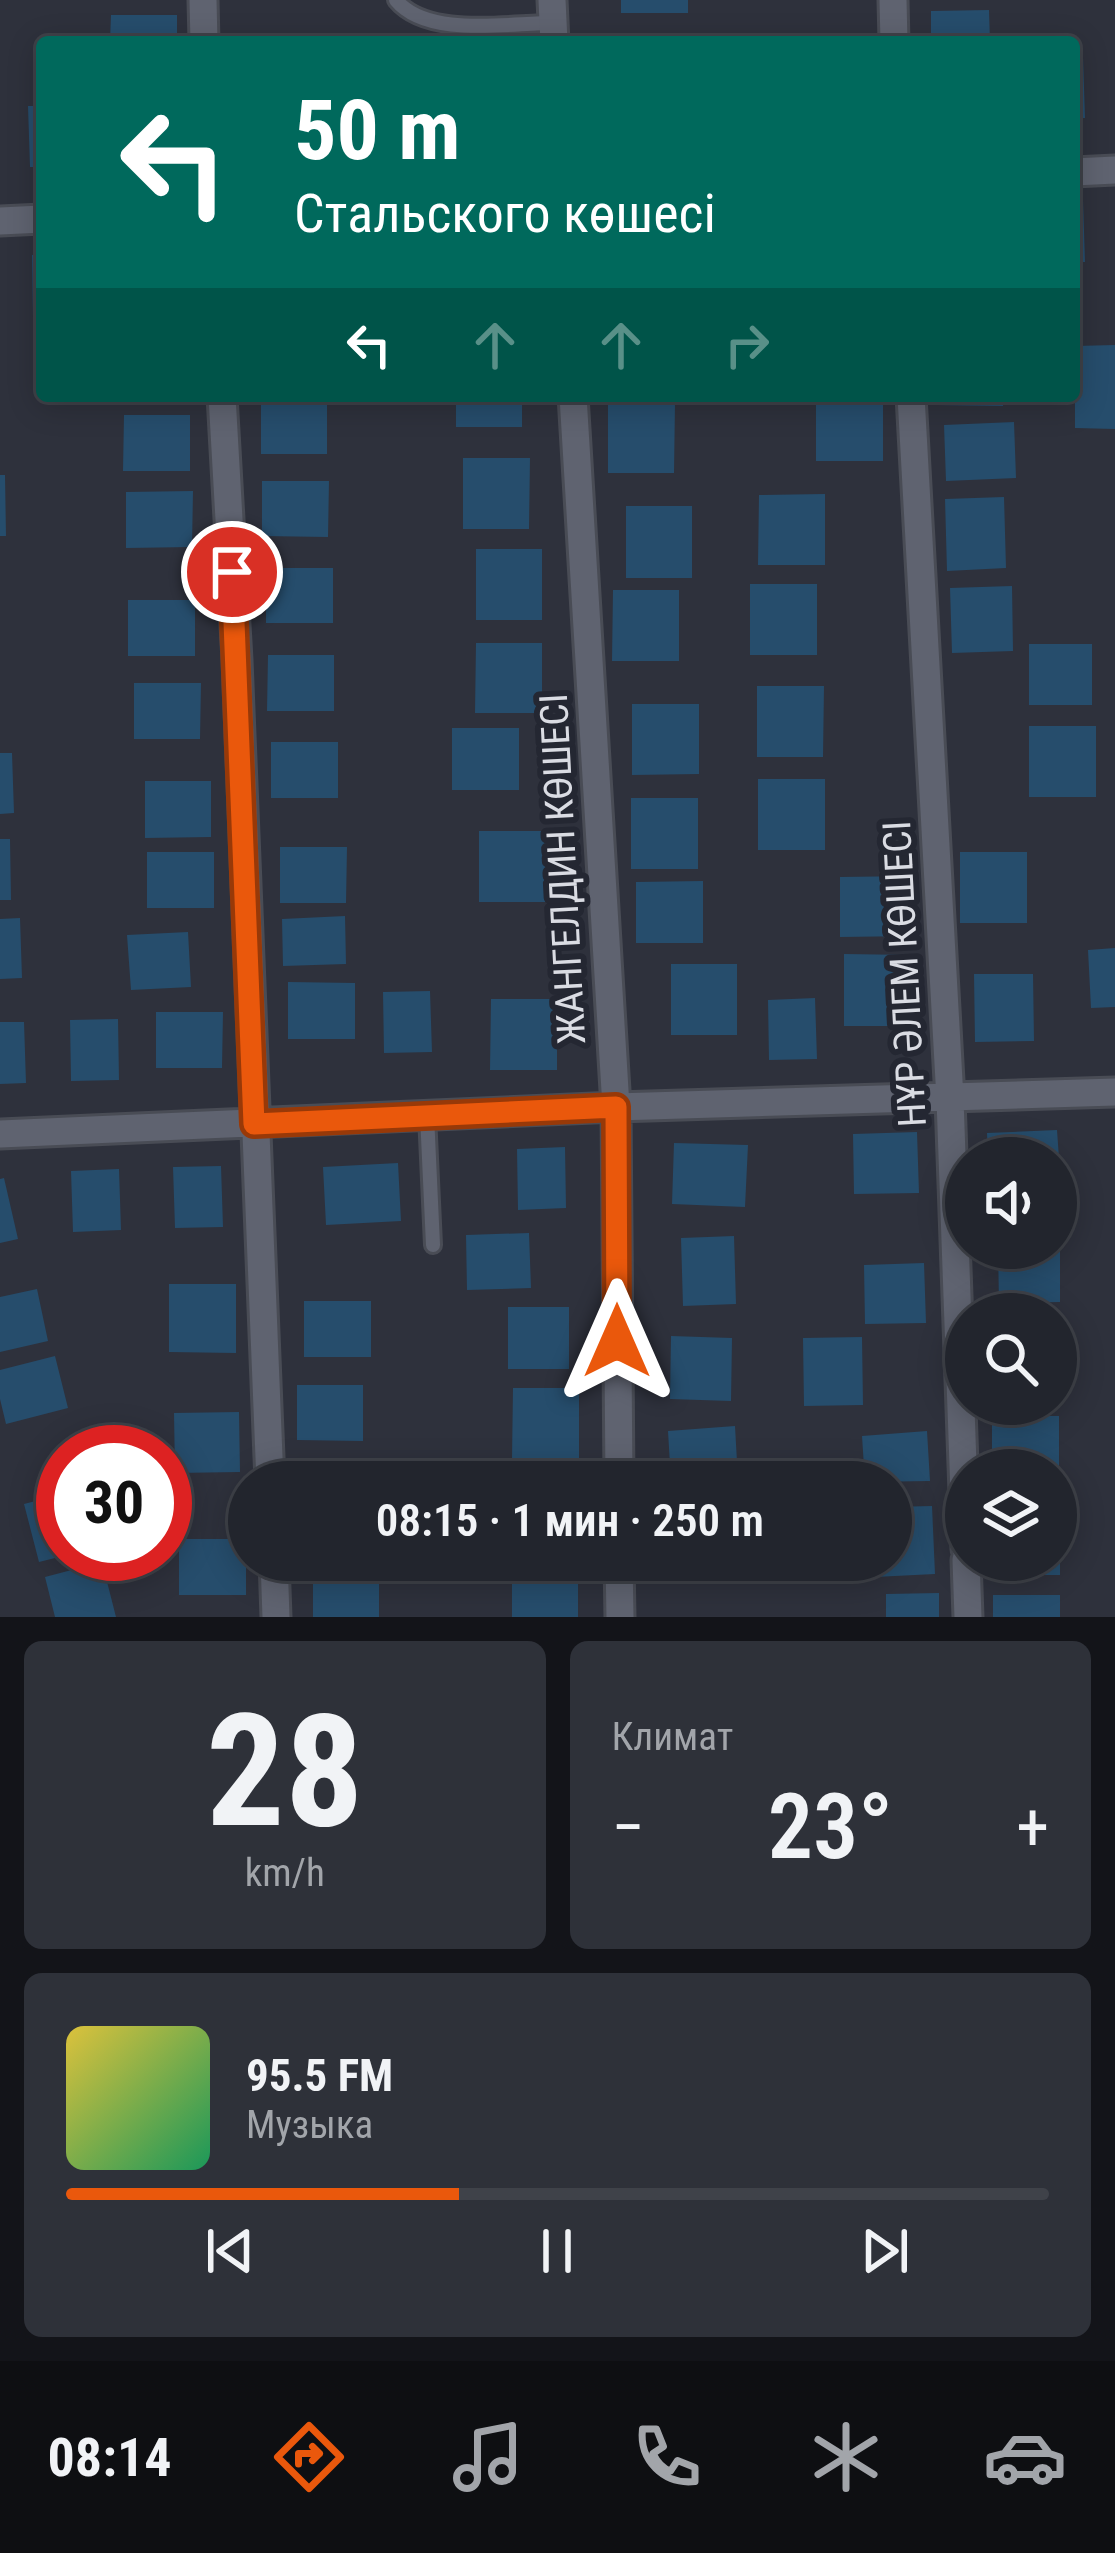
<!DOCTYPE html>
<html lang="ru">
<head>
<meta charset="utf-8">
<style>
  :root { --surface:#22252d; --page:#2e3139; --text:#f1f3f6; --muted:#a2a5aa; --line:#3f4249; --accent:#ea580c }
  body { margin:0; font-family:"Roboto Condensed",sans-serif; background:var(--page); color:var(--text); height:100vh; display:flex; flex-direction:column; font-size:45px; white-space:nowrap }
  * { box-sizing:border-box; margin:0 }
  p { font-size:39px; color:var(--muted) }
  .icon { flex:none; width:66px; height:66px; fill:none; stroke:currentColor; stroke-width:2; stroke-linecap:round; stroke-linejoin:round }
  .map { position:relative; height:1617px; overflow:hidden }
  .drawer { display:flex; flex-direction:column; gap:24px; padding:24px; background:#131419; flex:1 }
  .drawer>* { flex:none }
  .top-card { position:absolute; left:36px; top:36px; width:1044px; height:366px; border-radius:12px; box-shadow:0 6px 30px #0003,0 0 0 3px var(--line); background:#00695c; color:#fff; overflow:hidden }
  .tools { position:absolute; left:945px; top:1137px; display:grid; gap:24px }
  .tools a { display:grid; place-items:center; width:132px; height:132px; border-radius:50%; background:var(--surface); box-shadow:0 6px 30px #0003,0 0 0 3px var(--line); font-size:60px }
  .speed { position:absolute; left:36px; top:1425px; display:flex; gap:24px; font-size:60px; font-weight:700; text-align:center }
  .speed>* { display:grid; place-content:center; width:156px; height:156px; border-radius:50%; background:var(--surface); box-shadow:0 6px 30px #0003,0 0 0 3px var(--line); line-height:1 }
  .speed .limit { border:18px solid #d22; background:#fff; color:#111 }
  .pin { position:absolute; display:grid; place-items:center; width:102px; height:102px; color:#fff; margin:-51px; border:6px solid #fff; border-radius:50%; box-shadow:0 3px 12px #0007 }
  .me { position:absolute; width:132px; margin:-66px; rotate:0deg; stroke-linejoin:round; filter:drop-shadow(0 0 9px #0008) }
  .turn { display:flex; align-items:center; gap:42px; height:252px; padding:0 60px; font-size:54px }
  .turn .icon { width:156px; height:156px; stroke-width:2.5 }
  .turn b { display:block; font-size:84px; line-height:102px }
  .lanes { display:flex; align-items:center; height:114px; padding:0 60px; background:#0003; justify-content:center; gap:60px; direction:ltr }
  .lanes .off { opacity:.35 }
  .big { font-size:90px; font-weight:600; line-height:1.1 }
  .drawer .widget { flex:1; display:flex; flex-direction:column; justify-content:center; gap:18px; min-width:0; padding:0 42px; border-radius:18px; background:var(--page) }
  .drawer .dial { align-items:center; gap:0 }
  .dial b { font-size:156px; line-height:1 }
  .song { display:flex; align-items:center; gap:36px }
  .cover { width:144px; height:144px; border-radius:18px; background:linear-gradient(135deg,hsl(50 70% 55%),hsl(150 70% 35%)) }
  .played { height:12px; border-radius:6px; background:linear-gradient(90deg,var(--accent) 40%,var(--line) 40%) }
  .keys { display:flex; justify-content:space-around; direction:ltr }
  .heat { display:flex; justify-content:space-between; align-items:center; font-size:66px; direction:ltr }
  .drawer .tiles { flex:1; display:grid; gap:24px; grid-template-columns:1fr 1fr }
  .widget:last-child { grid-column:span 2 }
  .trip { position:absolute; left:228px; top:1461px; width:684px; height:120px; border-radius:60px; background:var(--surface); box-shadow:0 6px 30px #0003,0 0 0 3px var(--line); font-weight:600; line-height:120px; text-align:center }
  .menu { display:flex; height:192px; justify-content:space-around; align-items:center; background:#0e0f12; color:var(--muted) }
  .menu .icon { width:84px; height:84px }
  .menu .active { color:var(--accent) }
  .menu b { font-size:54px; color:var(--text) }
  .map>svg:first-child { display:block }
  .building { fill:#264d6c }
  .lines { fill:none; stroke-linecap:round; stroke-linejoin:round }
  .lane-casing { stroke:#494c55; stroke-width:20 }
  .street-casing { stroke:#494c55; stroke-width:33 }
  .lane { stroke:#5f6370; stroke-width:14 }
  .street { stroke:#5f6370; stroke-width:27 }
  .route-casing { stroke:#983908; stroke-width:30 }
  .route { stroke:#ea580c; stroke-width:21 }
  .labels { text-anchor:middle; stroke-width:12; stroke-linejoin:round; paint-order:stroke }
  .street-label { font-size:39px; fill:#dadce3; stroke:#242732 }
</style>
</head>
<body>
<div class="map">
<svg width="1115" height="1617" viewBox="0 0 1115 1617">
  <rect width="100%" height="100%" fill="#2e313c"/>
  <path class="building" d="M621 0H688V13H621Z
    M989 10 990 42H931V11Z
    M111 15H177V42H110Z
    M1074 57H1083L1085 118H1074Z
    M28 106H42V167H30Z
    M1083 200 1085 262H1074V201Z
    M32 255H42V316L33 317Z
    M1115 345V429L1075 428V346Z
    M456 396H522V427H456Z
    M816 396H883V461H816Z
    M937 396H1003V406L937 405Z
    M261 398H327V454H261Z
    M608 402 675 403 674 473H608Z
    M124 415H190V471H123Z
    M1014 422 1016 478 946 481 944 425Z
    M463 458H530L529 529H463Z
    M0 475H5L6 536H0Z
    M262 481H329L328 537 262 536Z
    M193 491 192 547 126 548V492Z
    M825 494V565H758L759 495Z
    M1004 497 1006 568 947 571 945 499Z
    M626 506H692V578H626Z
    M476 549H542V620H476Z
    M266 568H333V623H266Z
    M750 584H817V655H750Z
    M1012 586 1013 651 952 653 950 588Z
    M613 590H679V661H612Z
    M128 600H195V656H128Z
    M476 643H542V713H475Z
    M1029 644H1092V705H1029Z
    M268 655H334V711H267Z
    M134 683H201L200 739H134Z
    M757 686H824L823 757H757Z
    M632 704H699V774L632 775Z
    M1029 726H1096V797H1029Z
    M452 728H519V790H452Z
    M271 742H338V798H271Z
    M0 753H12L14 813 0 814Z
    M758 779H825V850H758Z
    M145 781H211V837L145 838Z
    M631 798H698V869H631Z
    M479 831H546L545 902H479Z
    M0 839H10L11 900H0Z
    M280 847H347L346 903H280Z
    M147 852H214V908H147Z
    M960 852H1027V923H960Z
    M913 876 914 936 840 937V877Z
    M703 881V943H636V882Z
    M345 916 346 964 283 966 282 919Z
    M20 918 22 978 0 979V919Z
    M188 932 191 987 131 990 127 935Z
    M1115 948V1007L1091 1008 1088 950Z
    M844 954 911 955 910 1026H844Z
    M671 964H737V1035H671Z
    M974 974H1033L1034 1041 975 1042Z
    M288 982 355 983V1039H288Z
    M430 991 432 1052 384 1053 383 992Z
    M815 998 817 1059 769 1060 768 1000Z
    M491 999H557V1070H490Z
    M156 1012H223L222 1068H156Z
    M118 1019 119 1080 71 1081 70 1020Z
    M0 1022H24L26 1083 0 1084Z
    M1057 1130 1059 1158H988L987 1133Z
    M917 1132 919 1193 854 1194 853 1134Z
    M674 1143 748 1145 745 1207 672 1204Z
    M565 1147 566 1208 518 1210 517 1149Z
    M398 1163 401 1221 326 1225 323 1167Z
    M221 1166 223 1227 175 1228 173 1167Z
    M119 1169 121 1230 73 1232 71 1171Z
    M4 1178 18 1239 0 1243V1179Z
    M529 1233 531 1288 467 1290 466 1235Z
    M734 1236 736 1304 683 1306 681 1238Z
    M998 1248H1060V1302L999 1303Z
    M924 1263 926 1323 865 1324 864 1265Z
    M169 1284H236V1353L169 1352Z
    M37 1289 48 1341 0 1352V1297Z
    M304 1301H371V1357H304Z
    M508 1307H569V1369H508Z
    M671 1336 732 1338 731 1401 670 1399Z
    M862 1337 863 1405 804 1406 803 1338Z
    M55 1356 68 1408 6 1424 0 1399V1370Z
    M297 1385H363V1441L297 1440Z
    M513 1388H579V1459H512Z
    M239 1412 240 1472 175 1473 174 1413Z
    M992 1416H1059V1470H992Z
    M735 1426 738 1480 671 1482 668 1431Z
    M927 1431 930 1481 865 1482 862 1436Z
    M301 1477H367V1482H301Z
    M63 1494V1556L39 1562 24 1504Z
    M932 1506 935 1574 875 1577V1560H891V1507Z
    M179 1539H246V1595H179Z
    M693 1560H759V1581H693Z
    M993 1560H1060V1575H993Z
    M102 1562 116 1617H55L45 1577Z
    M512 1579H578V1617H512Z
    M313 1584H379V1617H313Z
    M939 1593V1617H886V1594Z
    M993 1595H1060V1617H993Z"/>
  <g class="lines">
    <g class="lane-casing">
      <path id="lane" d="M396 0C427 38 508 23 553 23
        M427 1115 433 1245"/>
    </g>
    <g class="street-casing">
      <path id="street" d="M203 0 204 42
        M552 0 554 42
        M893 0 894 42
        M1074 172 1115 170
        M0 221 42 219
        M222 396 237 660 270 1482
        M573 396 616 1107 619 1482
        M911 396 950 1099 966 1549
        M0 1134 616 1107 1115 1092
        M274 1560 276 1617
        M619 1560 620 1617
        M966 1560 968 1617"/>
    </g>
    <use href="#lane" class="lane"/>
    <use href="#street" class="street"/>
  </g>
  <g class="lines">
    <g class="route-casing">
      <path id="route" d="M232 572 254 1124 616 1107 617 1341"/>
    </g>
    <use href="#route" class="route"/>
  </g>
  <g class="labels">
    <g class="street-label">
      <text transform="translate(562 869) rotate(-93)" y="14">ЖАНГЕЛДИН КӨШЕСІ</text>
      <text transform="translate(904 974) rotate(-93)" y="14">НҰР ӘЛЕМ КӨШЕСІ</text>
    </g>
  </g>
</svg>
<div class="tools">
<a><svg class="icon" aria-label="sound" viewBox="0 0 24 24"><path d="M4 9h4l5-4v14l-5-4H4zM17 9q2 3 0 6"/></svg></a>
<a><svg class="icon" aria-label="search" viewBox="0 0 24 24"><circle cx="10" cy="10" r="6"/><path d="M15 15l6 6"/></svg></a>
<a><svg class="icon" aria-label="layers" viewBox="0 0 24 24"><path d="M12 4l9 5-9 5-9-5zM3 14l9 5 9-5"/></svg></a>
</div>
<div class="speed"><div class="limit">30</div></div>
<div class="pin" style="left:232px;top:572px;background:#d93025"><svg class="icon" aria-label="arrive" viewBox="0 0 24 24"><path d="M6 21V4h12l-3 4 3 4H6"/></svg></div>
<svg class="me" style="left:617px;top:1341px" viewBox="-20 -20 40 40"><path d="M0-17L14 15 0 8-14 15z" fill="#ea580c" stroke="#fff" stroke-width="4"/></svg>
<div class="trip">08:15 · 1 мин · 250 m</div>
<div class="top-card">
<div class="turn"><svg class="icon" aria-label="left" viewBox="0 0 24 24"><path d="M17 20v-9H6M10 6l-5 5 5 5"/></svg><div><b>50 m</b>Стальского көшесі</div></div>
<div class="lanes"><svg class="icon" aria-label="left" viewBox="0 0 24 24"><path d="M17 20v-9H6M10 6l-5 5 5 5"/></svg><svg class="icon off" aria-label="ahead" viewBox="0 0 24 24"><path d="M12 20V5M6 11l6-6 6 6"/></svg><svg class="icon off" aria-label="ahead" viewBox="0 0 24 24"><path d="M12 20V5M6 11l6-6 6 6"/></svg><svg class="icon off" aria-label="right" viewBox="0 0 24 24"><path d="M7 20v-9h11M14 6l5 5-5 5"/></svg></div>
</div>
</div>
<section class="drawer">
<div class="tiles">
<div class="widget dial"><b>28</b><p>km/h</p></div>
<div class="widget"><p>Климат</p>
<div class="heat"><a>−</a><b class="big">23°</b><a>+</a></div>
</div>
<div class="widget">
<div class="song"><i class="cover"></i><div><b>95.5 FM</b><p>Музыка</p></div></div>
<div class="played"></div>
<div class="keys"><svg class="icon" aria-label="previous" viewBox="0 0 24 24"><path d="M18 5L8 12l10 7zM5 5v14"/></svg><svg class="icon" aria-label="pause" viewBox="0 0 24 24"><path d="M8 5v14M16 5v14"/></svg><svg class="icon" aria-label="next" viewBox="0 0 24 24"><path d="M6 5l10 7-10 7zM19 5v14"/></svg></div>
</div>
</div>
</section>
<nav class="menu">
<b>08:14</b>
<svg class="icon active" aria-label="directions" viewBox="0 0 24 24"><path d="M12 3l9 9-9 9-9-9zM9 14v-3h6M13 9l2 2-2 2"/></svg>
<svg class="icon" aria-label="music" viewBox="0 0 24 24"><path d="M9 18V5l10-2v13"/><circle cx="6" cy="18" r="3"/><circle cx="16" cy="16" r="3"/></svg>
<svg class="icon" aria-label="phone" viewBox="0 0 24 24"><path d="M5 4h4l2 5-3 2q2 4 5 5l2-3 5 2v4C11 20 4 13 5 4z"/></svg>
<svg class="icon" aria-label="climate" viewBox="0 0 24 24"><path d="M12 3v18M4 7l16 10M4 17L20 7"/></svg>
<svg class="icon" aria-label="car" viewBox="0 0 24 24"><path d="M5 17H2v-5l4-1 3-4h7l3 4 3 1v5h-3M9 17h6M6 11h13"/><circle cx="7" cy="17" r="2"/><circle cx="17" cy="17" r="2"/></svg>
</nav>
</body>
</html>
